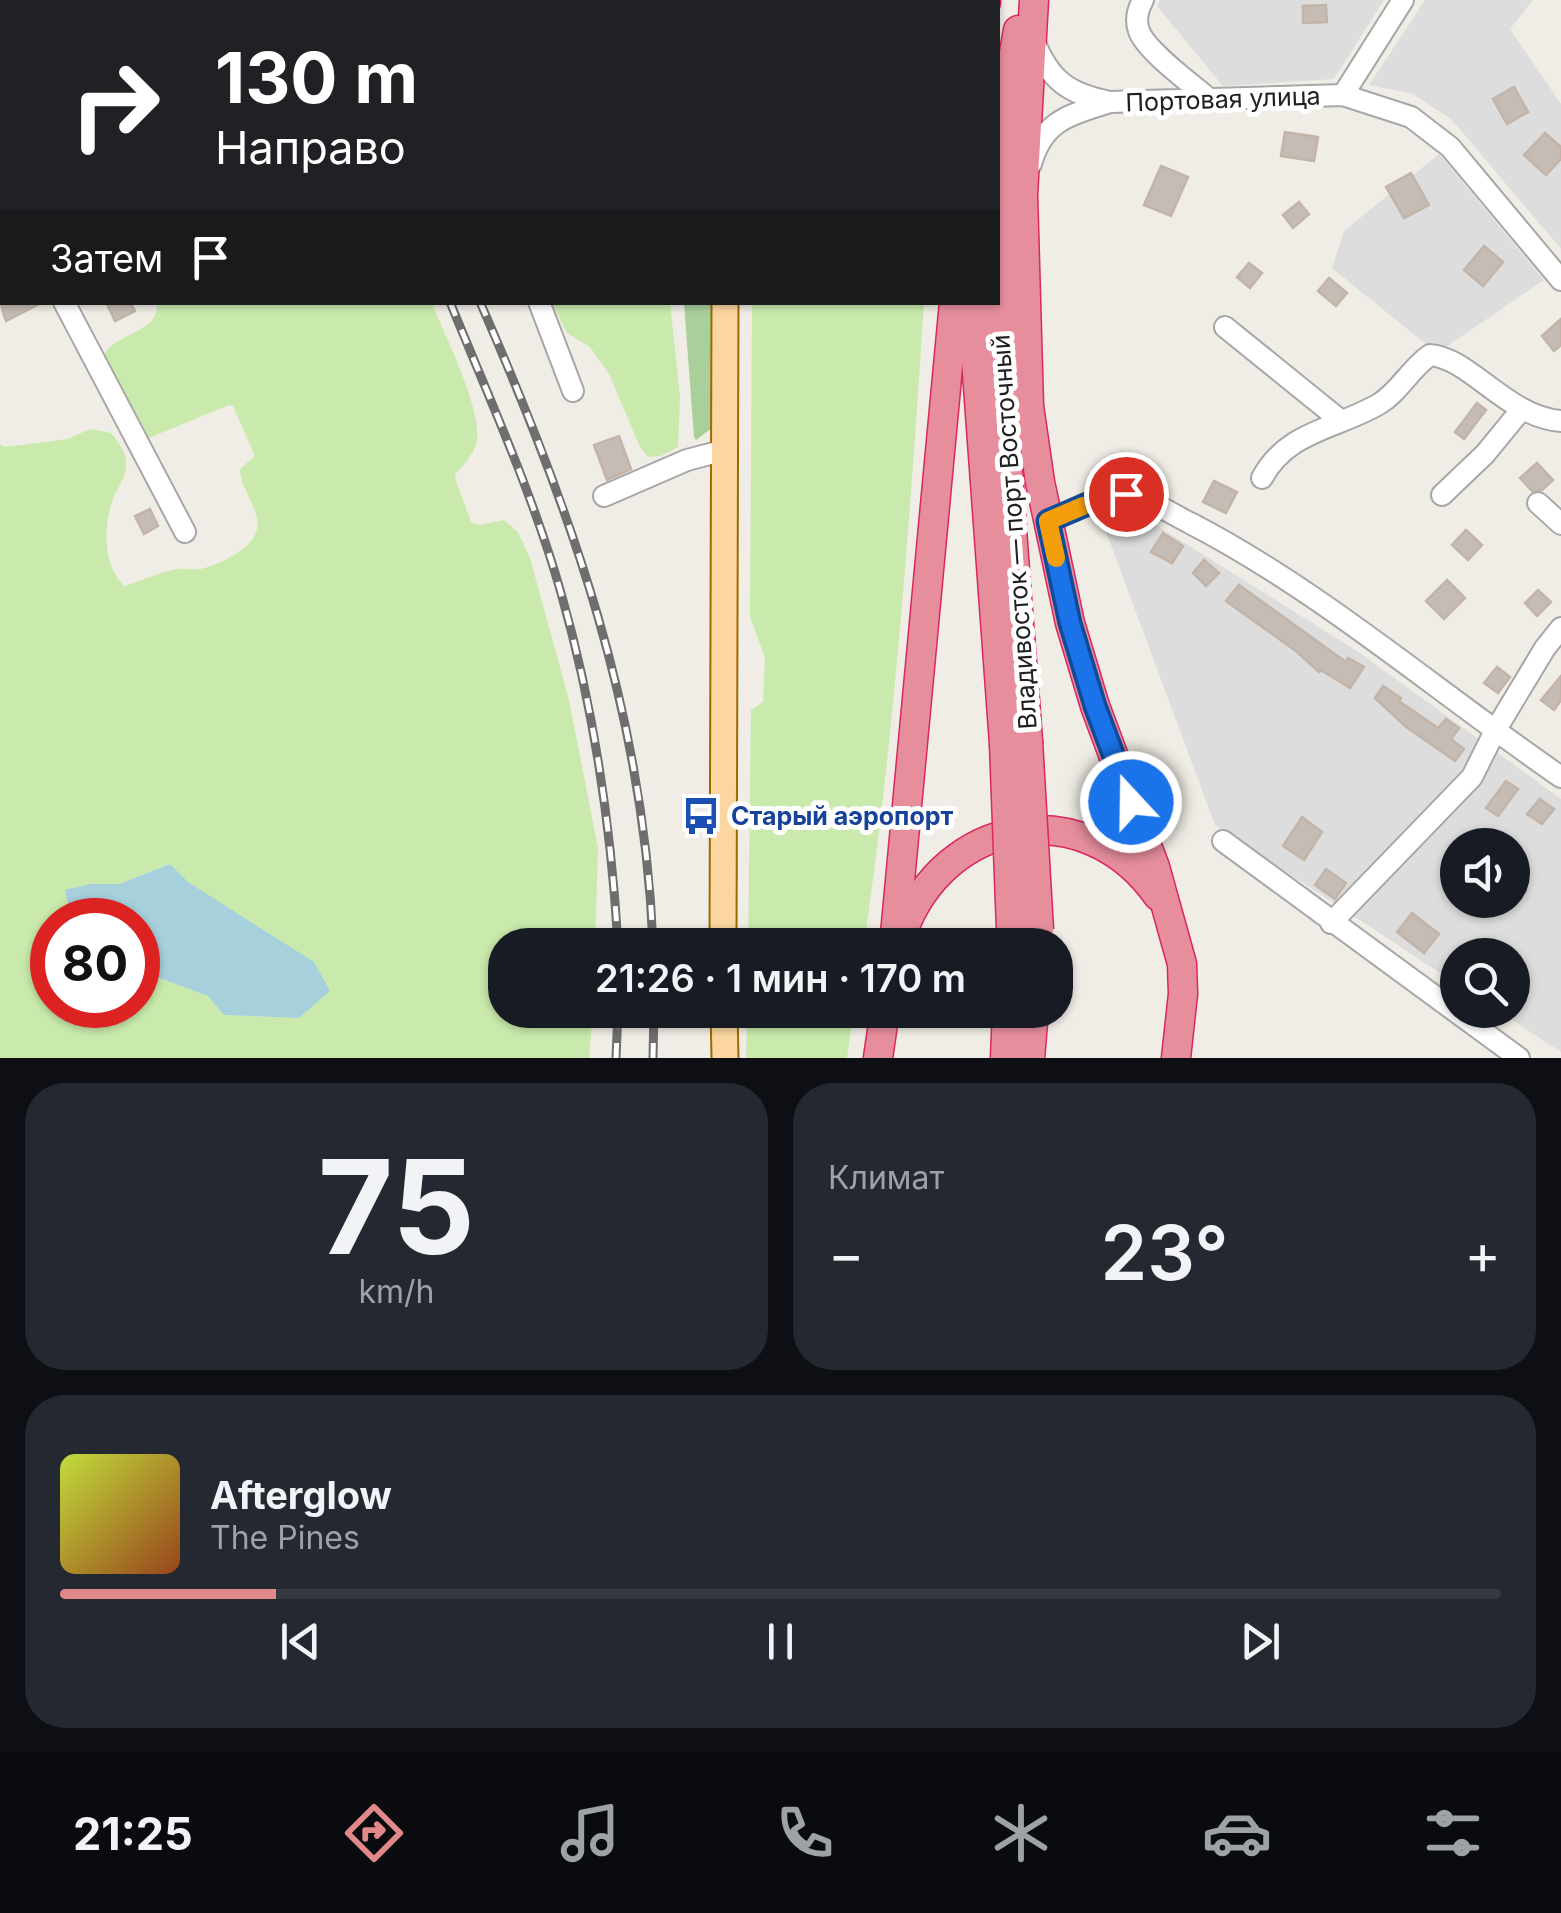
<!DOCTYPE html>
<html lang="ru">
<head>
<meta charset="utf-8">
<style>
  :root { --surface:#171b24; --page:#242831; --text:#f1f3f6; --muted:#9ea1a6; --line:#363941; --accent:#e18888 }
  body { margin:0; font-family:Inter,sans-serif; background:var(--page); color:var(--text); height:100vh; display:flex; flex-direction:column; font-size:38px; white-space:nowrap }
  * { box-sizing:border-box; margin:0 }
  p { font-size:32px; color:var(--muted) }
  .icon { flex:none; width:55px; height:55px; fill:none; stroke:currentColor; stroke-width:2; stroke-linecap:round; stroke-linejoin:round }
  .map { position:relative; height:1058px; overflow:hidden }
  .sheet { display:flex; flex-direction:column; gap:25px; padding:25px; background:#0d0f14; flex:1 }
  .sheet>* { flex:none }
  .hud { position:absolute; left:0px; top:0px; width:1000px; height:305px; box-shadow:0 2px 8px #0004; background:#202124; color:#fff; overflow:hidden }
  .controls { position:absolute; left:1440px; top:828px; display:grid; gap:20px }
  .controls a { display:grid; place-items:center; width:90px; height:90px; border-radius:50%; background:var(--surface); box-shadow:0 2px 8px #0004; font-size:50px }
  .speed { position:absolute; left:30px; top:898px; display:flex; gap:20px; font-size:50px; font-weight:700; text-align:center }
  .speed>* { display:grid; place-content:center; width:130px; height:130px; border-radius:50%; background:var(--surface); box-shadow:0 2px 8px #0004; line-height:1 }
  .speed .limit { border:15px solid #d22; background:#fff; color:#111 }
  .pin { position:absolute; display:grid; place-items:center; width:85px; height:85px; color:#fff; margin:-42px; border:5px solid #fff; border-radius:50%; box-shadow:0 2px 10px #0007 }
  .me { position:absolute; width:110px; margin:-55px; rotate:339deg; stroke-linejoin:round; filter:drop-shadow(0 0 8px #0008) }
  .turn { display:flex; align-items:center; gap:35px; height:210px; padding:0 50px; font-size:45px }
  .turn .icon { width:130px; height:130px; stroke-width:2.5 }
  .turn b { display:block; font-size:70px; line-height:85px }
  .then { display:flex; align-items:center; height:95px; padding:0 50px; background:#0003; gap:20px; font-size:38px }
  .big { font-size:75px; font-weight:600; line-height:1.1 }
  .sheet .tile { flex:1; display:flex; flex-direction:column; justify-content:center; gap:15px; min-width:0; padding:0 35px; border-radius:40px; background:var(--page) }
  .sheet .dial { align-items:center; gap:0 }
  .dial b { font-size:130px; line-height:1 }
  .song { display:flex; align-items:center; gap:30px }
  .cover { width:120px; height:120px; border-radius:15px; background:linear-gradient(135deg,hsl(70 70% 55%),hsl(20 70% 35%)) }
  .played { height:10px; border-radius:5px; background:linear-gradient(90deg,var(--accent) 15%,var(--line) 15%) }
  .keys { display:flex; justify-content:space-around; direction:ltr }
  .heat { display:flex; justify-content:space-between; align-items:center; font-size:55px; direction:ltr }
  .sheet .tiles { flex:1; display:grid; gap:25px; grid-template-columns:1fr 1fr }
  .tile:last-child { grid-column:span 2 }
  .trip { position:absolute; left:488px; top:928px; width:585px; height:100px; border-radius:40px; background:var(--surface); box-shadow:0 2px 8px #0004; font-weight:600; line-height:100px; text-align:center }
  .tabs { display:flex; height:160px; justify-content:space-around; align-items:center; background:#090b0e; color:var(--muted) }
  .tabs .icon { width:70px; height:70px }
  .tabs .on { color:var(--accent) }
  .tabs b { font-size:45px; color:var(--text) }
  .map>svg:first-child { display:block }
  .residential { fill:#dedddd; fill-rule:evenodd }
  .grass { fill:#c9eaac; fill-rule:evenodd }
  .forest { fill:#a9cf9b }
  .water { fill:#a7d0dd }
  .building { fill:#c5bdb5; stroke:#c2b4a8; stroke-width:2.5 }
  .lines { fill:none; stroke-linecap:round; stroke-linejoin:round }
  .minor-casing { stroke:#a7a7a7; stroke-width:24 }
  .major-casing { stroke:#9a6b01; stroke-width:29 }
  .highway-casing { stroke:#db2760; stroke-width:31 }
  .minor { stroke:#fff; stroke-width:20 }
  .major { stroke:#fbd6a0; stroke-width:25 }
  .highway { stroke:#e78e9d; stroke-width:28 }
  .rail-casing { stroke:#6e6e6e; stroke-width:9 }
  .rail { stroke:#fff; stroke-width:5; stroke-dasharray:15; stroke-linecap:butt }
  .highway-bridge-casing { stroke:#db2760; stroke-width:31; stroke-linecap:butt }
  .highway-bridge { stroke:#e78e9d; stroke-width:28 }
  .route-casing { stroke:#114b97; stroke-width:25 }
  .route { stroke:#1a73e8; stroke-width:18 }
  .slow { stroke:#f59e0b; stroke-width:18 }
  .labels { text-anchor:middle; stroke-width:10; stroke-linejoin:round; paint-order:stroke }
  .street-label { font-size:25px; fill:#202020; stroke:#fff }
  .transit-label { font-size:25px; font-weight:bold; fill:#164399; stroke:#fff; text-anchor:start }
</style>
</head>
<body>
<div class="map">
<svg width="1561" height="1058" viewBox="0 0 1561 1058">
  <rect width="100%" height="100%" fill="#f0ede6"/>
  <path class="residential" d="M0 0 130 2H2L0 163Z
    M1160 0H1384L1334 79 1223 86 1157 6Z
    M1425 0H1533L1510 29 1561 104V249L1451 119 1413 94 1369 85Z
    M1439 154 1544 280 1437 353 1332 268 1344 231Z
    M1129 508 1360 653 1561 799V1052L1497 1010H1512V955H1458L1457 984 1215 825 1101 518ZM1458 845H1512V900H1458Z"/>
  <path class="grass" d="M157 303H432C444 334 482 409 477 440 475 453 464 465 455 474L456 481 471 522 480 525 504 520 518 532 530 558 569 700 598 848 595 945H505V1010H593L589 1058H0V444L5 447 68 439 90 429 111 433C118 442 125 450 126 461 128 477 115 490 111 505 103 532 104 566 124 586 141 581 159 572 177 569 185 568 193 570 200 569 219 565 253 549 257 529 261 509 240 490 240 469L255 456 233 406 229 405 149 438 104 355C116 332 159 334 157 303ZM170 864 187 882 265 934 299 1018 225 1015 209 996 138 970V1005H52V920H78L90 884H119Z
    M552 303H670L680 396 678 447 661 456 648 457 640 447 609 374 590 347 567 333Z
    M752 303H924C910 517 895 732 864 945H748L751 710 763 702 765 658 750 617Z
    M747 1010H854L847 1058H746Z"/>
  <path class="forest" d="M684 303H714L712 428 696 440 694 437Z"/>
  <path class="water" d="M170 864 188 882 314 962 330 991 299 1018 224 1015 208 996 138 970V920H78L69 909 65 890 90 884H119Z"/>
  <path class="building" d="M1326 5 1327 22 1303 23V6Z
    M1514 87 1528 112 1507 124 1493 99Z
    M1285 132 1318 137 1314 161 1281 156Z
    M1545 133 1561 147V159L1546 175 1524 155Z
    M1161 166 1188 177 1171 216 1144 205Z
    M1411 173 1429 205 1404 218 1386 187Z
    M1299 202 1309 214 1293 228 1283 215Z
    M1484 246 1503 262 1483 286 1464 270Z
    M1249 263 1262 273 1250 288 1237 277Z
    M1329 278 1347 293 1336 306 1318 291Z
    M0 302H43L6 321Z
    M106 302H130L135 311 115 321Z
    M1561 319V345L1554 351 1542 336Z
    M1477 403 1486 410 1464 439 1455 432Z
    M619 436 631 469 607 480 594 445Z
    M1537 463 1553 480 1542 490 1532 491 1520 478Z
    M1214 481 1237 492 1226 513 1203 502Z
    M150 509 158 526 144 534 135 516Z
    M1466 530 1482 545 1468 560 1452 545Z
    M1163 533 1183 546 1172 563 1151 552Z
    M1204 560 1219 573 1206 586 1193 573Z
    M1447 580 1465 598 1444 619 1426 601Z
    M1239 585 1346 662 1348 658 1364 667 1350 688 1321 670 1319 672 1296 651 1226 601Z
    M1538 590 1551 602 1537 616 1525 603Z
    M1497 667 1510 677 1498 693 1484 683Z
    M1561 676V700L1554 710 1541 700Z
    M1383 686 1401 698 1399 701 1438 728 1446 719 1459 728 1451 739 1464 749 1455 761 1405 726 1375 698Z
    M1506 781 1518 789 1498 816 1486 808Z
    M1540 799 1554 809 1542 824 1527 814Z
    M1302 817 1322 832 1304 860 1283 846Z
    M1326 869 1346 883 1335 899 1315 885Z
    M1412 913 1439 934 1424 953 1397 932Z"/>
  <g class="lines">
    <g class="minor-casing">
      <path id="minor" d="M279 0 280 2
        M425 0 426 2
        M835 0 836 2
        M1143 0C1138 9 1135 20 1139 31 1146 51 1192 84 1209 99
        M653 2V0
        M699 2V0
        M1343 95 1403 0
        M1110 102 1343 95 1411 117 1450 147 1561 280
        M1031 164C1043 120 1070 115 1110 102 1069 94 1050 81 1034 41
        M0 180 2 185
        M64 302 185 532
        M539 302 573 391
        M1225 327 1340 420
        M1262 478C1287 431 1336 429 1379 404 1399 392 1410 369 1430 355 1470 358 1507 417 1561 421
        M1442 495 1485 454 1521 410
        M604 496 687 460 725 450
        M1538 503 1561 524
        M1049 521C1071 512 1103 491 1127 495 1149 498 1171 514 1190 523 1320 590 1440 694 1561 777
        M1223 841 1519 1058
        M1331 923 1472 777 1495 731 1545 648 1561 628"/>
    </g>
    <g class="major-casing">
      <path id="major" d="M741 2V0
        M723 945 725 302
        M724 1010 725 1058"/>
    </g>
    <g class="highway-casing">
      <path id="highway" d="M1034 0 1023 195 1029 406 1040 482 1070 623 1095 706 1155 867 1182 964 1183 994 1176 1058
        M986 2V0
        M1018 30C1004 102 1002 175 1001 249 1000 413 1016 577 1028 741
        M975 302V345L1004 744
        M902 934C944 816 1085 792 1158 896
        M894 945 954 302
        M878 1058 885 1010
        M1005 1058 1007 1010
        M1030 1058 1034 1010"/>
    </g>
    <use href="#minor" class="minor"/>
    <use href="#major" class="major"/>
    <use href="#highway" class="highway"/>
    <g class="rail-casing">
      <path id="rail" d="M342 0 344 2
        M450 302C489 398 533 494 561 593 594 708 611 826 618 945
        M480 302C572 512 644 714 653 945
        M616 1058 618 1010
        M653 1058 654 1010"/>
    </g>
    <use href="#rail" class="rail"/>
    <g class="highway-bridge-casing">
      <path id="highway-bridge" d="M1028 741 1039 930
        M1004 744 1011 930"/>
    </g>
    <use href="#highway-bridge" class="highway-bridge"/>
  </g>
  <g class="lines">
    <g class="route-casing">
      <path id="route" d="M1126 494 1102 498 1048 521 1070 623 1095 706 1131 802"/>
    </g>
    <use href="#route" class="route"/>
    <path class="slow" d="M1056 558 1048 521 1083 506"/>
  </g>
  <defs>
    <g id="bus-bare" transform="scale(3)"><path d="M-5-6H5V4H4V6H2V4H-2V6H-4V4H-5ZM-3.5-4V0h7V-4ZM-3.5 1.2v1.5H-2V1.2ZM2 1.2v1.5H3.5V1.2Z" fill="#1a4fb4" stroke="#fff" stroke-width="2.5" paint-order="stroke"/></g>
  </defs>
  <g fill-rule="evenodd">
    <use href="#bus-bare" x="701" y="816"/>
  </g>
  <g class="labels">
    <g class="street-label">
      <text transform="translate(1223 99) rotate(-2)" y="9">Портовая улица</text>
      <text transform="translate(1014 532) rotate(-94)" y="9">Владивосток — порт Восточный</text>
    </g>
    <g class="transit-label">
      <text x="731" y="825">Старый аэропорт</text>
    </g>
  </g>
</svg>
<div class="controls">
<a><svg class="icon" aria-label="sound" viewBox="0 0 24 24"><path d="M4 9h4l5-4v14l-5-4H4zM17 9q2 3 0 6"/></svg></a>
<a><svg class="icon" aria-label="search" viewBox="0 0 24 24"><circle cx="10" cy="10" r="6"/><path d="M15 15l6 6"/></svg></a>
</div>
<div class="speed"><div class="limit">80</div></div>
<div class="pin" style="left:1126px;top:494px;background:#d93025"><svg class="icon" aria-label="arrive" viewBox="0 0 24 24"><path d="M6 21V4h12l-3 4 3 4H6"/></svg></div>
<svg class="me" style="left:1131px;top:802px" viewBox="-20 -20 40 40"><circle r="17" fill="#1a73e8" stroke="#fff" stroke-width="3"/><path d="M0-11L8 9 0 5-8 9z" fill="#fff"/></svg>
<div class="trip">21:26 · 1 мин · 170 m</div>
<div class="hud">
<div class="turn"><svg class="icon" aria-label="right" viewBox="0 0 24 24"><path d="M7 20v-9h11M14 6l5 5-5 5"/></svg><div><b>130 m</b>Направо</div></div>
<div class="then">Затем<svg class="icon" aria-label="arrive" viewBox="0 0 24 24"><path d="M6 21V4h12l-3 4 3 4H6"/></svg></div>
</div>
</div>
<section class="sheet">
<div class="tiles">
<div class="tile dial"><b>75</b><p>km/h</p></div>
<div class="tile"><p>Климат</p>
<div class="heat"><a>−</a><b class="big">23°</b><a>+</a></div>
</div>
<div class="tile">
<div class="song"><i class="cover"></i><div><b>Afterglow</b><p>The Pines</p></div></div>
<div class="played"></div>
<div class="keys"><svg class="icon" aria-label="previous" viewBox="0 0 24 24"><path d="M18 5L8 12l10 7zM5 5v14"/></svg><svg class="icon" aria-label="pause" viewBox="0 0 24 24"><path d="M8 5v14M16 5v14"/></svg><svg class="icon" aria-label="next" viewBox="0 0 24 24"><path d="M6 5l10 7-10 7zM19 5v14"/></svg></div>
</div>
</div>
</section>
<nav class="tabs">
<b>21:25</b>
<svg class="icon on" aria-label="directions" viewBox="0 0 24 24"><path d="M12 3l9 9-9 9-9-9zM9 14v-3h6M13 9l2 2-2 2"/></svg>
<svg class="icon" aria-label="music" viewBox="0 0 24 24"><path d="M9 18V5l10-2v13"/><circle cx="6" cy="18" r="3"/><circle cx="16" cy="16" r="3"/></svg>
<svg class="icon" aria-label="phone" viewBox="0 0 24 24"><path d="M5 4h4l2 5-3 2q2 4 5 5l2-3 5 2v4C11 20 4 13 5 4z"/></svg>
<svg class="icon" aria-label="climate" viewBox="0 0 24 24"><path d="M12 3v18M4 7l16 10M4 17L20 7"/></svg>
<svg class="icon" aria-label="car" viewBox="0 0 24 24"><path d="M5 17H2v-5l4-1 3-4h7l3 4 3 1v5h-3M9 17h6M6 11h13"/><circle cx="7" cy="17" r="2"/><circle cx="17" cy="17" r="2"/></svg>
<svg class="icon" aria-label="filters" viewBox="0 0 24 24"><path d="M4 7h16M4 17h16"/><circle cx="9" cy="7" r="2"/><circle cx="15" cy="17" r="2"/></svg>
</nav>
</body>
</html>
